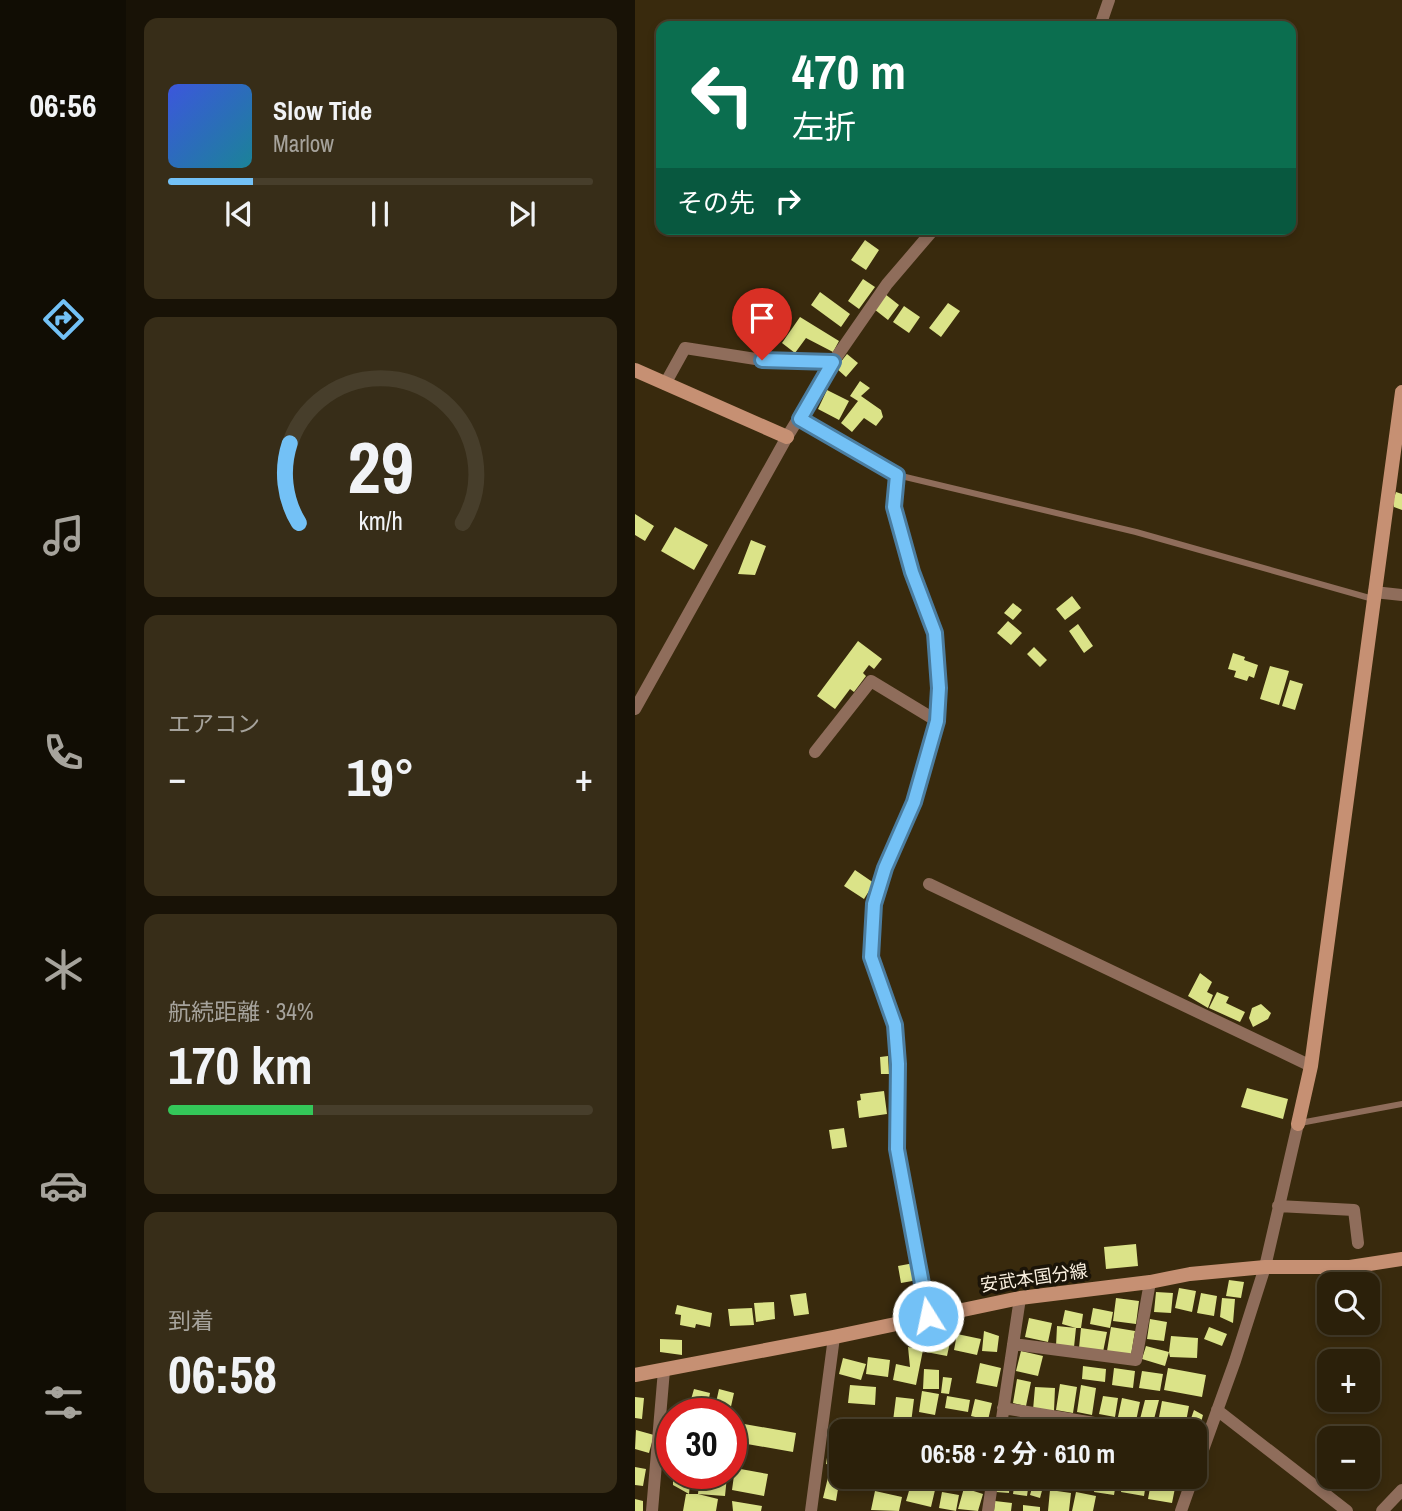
<!DOCTYPE html>
<html lang="ja">
<head>
<meta charset="utf-8">
<style>
  :root { --surface:#2b200a; --page:#372d18; --text:#f1f3f6; --muted:#a6a39c; --line:#473e2b; --accent:#73c1f6 }
  body { margin:0; font-family:"Archivo Narrow","Noto Sans JP",sans-serif; background:var(--page); color:var(--text); height:100vh; display:flex; flex-direction:column; font-size:26px; white-space:nowrap }
  * { box-sizing:border-box; margin:0 }
  p { font-size:23px; color:var(--muted) }
  .icon { flex:none; width:38px; height:38px; fill:none; stroke:currentColor; stroke-width:2; stroke-linecap:round; stroke-linejoin:round }
  .map { position:relative; flex:1; overflow:hidden }
  .drawer { display:flex; flex-direction:column; gap:18px; padding:18px; background:#181206; width:509px }
  .drawer>* { flex:none }
  .banner { position:absolute; left:21px; top:21px; width:640px; height:214px; border-radius:14px; box-shadow:0 4px 10px #0003,0 0 0 2px var(--line); background:#0b6e4f; color:#fff; overflow:hidden }
  .buttons { position:absolute; left:682px; top:1272px; display:grid; gap:14px }
  .buttons a { display:grid; place-items:center; width:63px; height:63px; border-radius:14px; background:var(--surface); box-shadow:0 4px 10px #0003,0 0 0 2px var(--line); font-size:35px }
  .speed { position:absolute; left:21px; top:1398px; display:flex; gap:14px; font-size:35px; font-weight:700; text-align:center }
  .speed>* { display:grid; place-content:center; width:91px; height:91px; border-radius:50%; background:var(--surface); box-shadow:0 4px 10px #0003,0 0 0 2px var(--line); line-height:1 }
  .speed .limit { border:10px solid #d22; background:#fff; color:#111 }
  .pin { position:absolute; display:grid; place-items:center; width:60px; height:60px; color:#fff; margin:-72px -30px; border-radius:50% 50% 50% 0; rotate:-45deg; box-shadow:0 0 7px #0007 }
  .pin .icon { rotate:45deg }
  .me { position:absolute; width:77px; margin:-38px; rotate:350deg; stroke-linejoin:round; filter:drop-shadow(0 0 5px #0008) }
  .turn { display:flex; align-items:center; gap:24px; height:147px; padding:0 21px; font-size:32px }
  .turn .icon { width:91px; height:91px; stroke-width:2.5 }
  .turn b { display:block; font-size:49px; line-height:60px }
  .then { display:flex; align-items:center; height:66px; padding:0 21px; background:#0003; gap:14px; font-size:26px }
  .big { font-size:52px; font-weight:700; line-height:1.1 }
  .drawer .widget { flex:1; display:flex; flex-direction:column; justify-content:center; gap:10px; min-width:0; padding:0 24px; border-radius:14px; background:var(--page) }
  .drawer .dial { align-items:center; gap:0 }
  .dial svg { height:182px; overflow:visible; fill:none; stroke:var(--line); stroke-width:7; stroke-linecap:round; text-anchor:middle }
  .dial text { fill:var(--text); stroke:none }
  .song { display:flex; align-items:center; gap:21px }
  .cover { width:84px; height:84px; border-radius:10px; background:linear-gradient(135deg,hsl(230 70% 55%),hsl(190 70% 35%)) }
  .played { height:7px; border-radius:4px; background:linear-gradient(90deg,var(--accent) 20%,var(--line) 20%) }
  .keys { display:flex; justify-content:space-around; direction:ltr }
  .heat { display:flex; justify-content:space-between; align-items:center; font-size:38px; direction:ltr }
  .charge { height:10px; border-radius:5px; background:linear-gradient(90deg,#34c759 34%,var(--line) 0) }
  .trip { position:absolute; left:194px; top:1419px; width:378px; height:70px; border-radius:14px; background:var(--surface); box-shadow:0 4px 10px #0003,0 0 0 2px var(--line); font-weight:700; line-height:70px; text-align:center }
  main { display:flex; flex:1; min-height:0 }
  .tab-bar { display:flex; flex-direction:column; width:126px; justify-content:space-around; align-items:center; background:#110d04; color:var(--muted) }
  .tab-bar .icon { width:49px; height:49px }
  .tab-bar .current { color:var(--accent) }
  .tab-bar b { font-size:32px; color:var(--text) }
  .map>svg:first-child { display:block }
  .building { fill:#dbe388 }
  .lines { fill:none; stroke-linecap:round; stroke-linejoin:round }
  .lane { stroke:#8f6d5b; stroke-width:6 }
  .street { stroke:#8f6d5b; stroke-width:12 }
  .secondary { stroke:#c69073; stroke-width:14 }
  .route-casing { stroke:#4b7da0; stroke-width:18 }
  .route { stroke:#73c1f6; stroke-width:12 }
  .labels { text-anchor:middle; stroke-width:7; stroke-linejoin:round; paint-order:stroke }
  .street-label { font-size:18px; fill:#faf0e0; stroke:#1b1408 }
</style>
</head>
<body>
<main>
<nav class="tab-bar">
<b>06:56</b>
<svg class="icon current" aria-label="directions" viewBox="0 0 24 24"><path d="M12 3l9 9-9 9-9-9zM9 14v-3h6M13 9l2 2-2 2"/></svg>
<svg class="icon" aria-label="music" viewBox="0 0 24 24"><path d="M9 18V5l10-2v13"/><circle cx="6" cy="18" r="3"/><circle cx="16" cy="16" r="3"/></svg>
<svg class="icon" aria-label="phone" viewBox="0 0 24 24"><path d="M5 4h4l2 5-3 2q2 4 5 5l2-3 5 2v4C11 20 4 13 5 4z"/></svg>
<svg class="icon" aria-label="climate" viewBox="0 0 24 24"><path d="M12 3v18M4 7l16 10M4 17L20 7"/></svg>
<svg class="icon" aria-label="car" viewBox="0 0 24 24"><path d="M5 17H2v-5l4-1 3-4h7l3 4 3 1v5h-3M9 17h6M6 11h13"/><circle cx="7" cy="17" r="2"/><circle cx="17" cy="17" r="2"/></svg>
<svg class="icon" aria-label="filters" viewBox="0 0 24 24"><path d="M4 7h16M4 17h16"/><circle cx="9" cy="7" r="2"/><circle cx="15" cy="17" r="2"/></svg>
</nav>
<section class="drawer">
<div class="widget">
<div class="song"><i class="cover"></i><div><b>Slow Tide</b><p>Marlow</p></div></div>
<div class="played"></div>
<div class="keys"><svg class="icon" aria-label="previous" viewBox="0 0 24 24"><path d="M18 5L8 12l10 7zM5 5v14"/></svg><svg class="icon" aria-label="pause" viewBox="0 0 24 24"><path d="M8 5v14M16 5v14"/></svg><svg class="icon" aria-label="next" viewBox="0 0 24 24"><path d="M6 5l10 7-10 7zM19 5v14"/></svg></div>
</div>
<div class="widget dial"><svg viewBox="0 0 100 80">
<path d="M14 69A42 42 0 1 1 86 69"/>
<path d="M14 69A42 42 0 0 1 10 34" stroke="#73c1f6"/>
<text x="50" y="56" font-size="32" font-weight="700">29</text>
<text x="50" y="72" font-size="11">km/h</text>
</svg></div>
<div class="widget"><p>エアコン</p>
<div class="heat"><a>−</a><b class="big">19°</b><a>+</a></div>
</div>
<div class="widget"><p>航続距離 · 34%</p><b class="big">170 km</b><div class="charge"></div></div>
<div class="widget"><p>到着</p><b class="big">06:58</b></div>
</section>
<div class="map">
<svg width="767" height="1511" viewBox="0 0 767 1511">
  <rect width="100%" height="100%" fill="#392a0d"/>
  <path class="building" d="M230 240 244 250 231 270 216 260Z
    M228 279 240 287 224 309 213 301Z
    M185 292 215 314 206 327 176 305Z
    M250 294 264 305 253 320 239 309Z
    M313 303 325 311 306 337 294 328Z
    M269 306 285 317 274 333 258 322Z
    M165 317 204 341 198 352 171 338 160 353 147 343Z
    M212 354 223 363 211 377 201 368Z
    M225 381 235 388 226 396 246 410 248 417 241 426 229 418 217 432 206 423 223 401 215 396Z
    M192 390 214 401 204 420 183 409Z
    M761 492 767 494V510L759 507 758 501Z
    M0 514 19 526 10 541 0 535Z
    M40 527 73 545 59 570 26 551Z
    M116 540 131 546 120 575 103 574Z
    M437 596 446 608 430 620 421 609Z
    M378 603 387 610 378 620 369 613Z
    M373 621 387 633 376 645 362 633Z
    M443 624 458 646 449 653 434 631Z
    M223 641 247 659 239 669 234 665 228 673 231 676 219 692 215 689 200 709 182 696Z
    M399 647 412 660 405 667 392 654Z
    M598 653 610 657 609 660 623 665 619 678 614 676 612 681 599 677 601 671 593 669Z
    M635 666 654 671 644 705 625 699Z
    M655 680 668 684 660 710 647 706Z
    M220 870 239 883 229 899 209 886Z
    M565 973 577 982 572 992 578 995 573 1008 553 996Z
    M582 992 594 997 591 1003 610 1012 605 1022 574 1008Z
    M626 1004 636 1013 633 1019 618 1027 614 1018 617 1008Z
    M253 1056 254 1074H246L245 1057Z
    M612 1088 653 1099 648 1119 606 1107Z
    M249 1091 252 1114 224 1118 222 1101 226 1100 225 1094Z
    M209 1128 212 1147 197 1149 194 1130Z
    M501 1244 503 1266 471 1269 469 1247Z
    M279 1263 283 1280 266 1283 263 1266Z
    M594 1280 609 1282 606 1298 591 1296Z
    M544 1288 561 1291 557 1312 540 1308Z
    M521 1292 538 1293 536 1313 519 1312Z
    M171 1293 174 1314 159 1316 155 1295Z
    M566 1293 582 1296 579 1316 562 1313Z
    M481 1298 504 1301 501 1324 478 1321Z
    M587 1298 600 1299 598 1323 585 1317Z
    M139 1302 140 1319 121 1322 119 1303Z
    M42 1305 77 1313 75 1327 61 1324 60 1328 45 1325 46 1315 40 1314Z
    M117 1308 119 1325 95 1326 93 1309Z
    M458 1308 478 1312 475 1328 455 1324Z
    M430 1310 448 1314 446 1328H441L439 1347 421 1346 422 1326 441 1328 427 1324Z
    M394 1318 417 1323 413 1342 390 1337Z
    M515 1319 532 1322 529 1341 512 1339Z
    M476 1327 500 1331 496 1355 472 1351Z
    M574 1327 592 1334 587 1346 569 1339Z
    M446 1328 472 1332 468 1352 444 1348Z
    M296 1329 317 1333 312 1356 291 1352Z
    M349 1331 364 1336 362 1352 347 1351Z
    M322 1334 346 1339 342 1355 319 1350Z
    M536 1336 563 1338 562 1358 535 1357 534 1352 530 1366 507 1359 511 1346 534 1352Z
    M25 1339 47 1340V1355L25 1352Z
    M273 1347 288 1350 281 1385 258 1380 261 1364 275 1367Z
    M386 1351 408 1356 403 1376 381 1371Z
    M233 1357 255 1360 253 1377 231 1374Z
    M208 1358 231 1364 226 1380 204 1374Z
    M345 1363 366 1368 362 1387 341 1383Z
    M448 1366 471 1369 470 1382 447 1379Z
    M479 1368 500 1371 498 1388 477 1385Z
    M533 1368 571 1375 567 1397 529 1390Z
    M289 1369 304 1370V1389H288Z
    M507 1371 528 1374 525 1391 504 1388Z
    M308 1377 317 1378 314 1394 306 1393Z
    M382 1379 396 1382 391 1406 378 1403Z
    M425 1384 442 1387 438 1413 421 1410Z
    M215 1385 241 1387 240 1405 213 1403Z
    M446 1385 461 1388 457 1415 442 1412Z
    M400 1387 420 1388 419 1411 398 1410Z
    M59 1389 75 1393 72 1408 55 1403Z
    M84 1389 99 1393 95 1411 80 1407Z
    M287 1391 304 1394 300 1415 284 1412Z
    M312 1396 335 1400 333 1412 310 1408Z
    M468 1396 483 1398 480 1417 464 1414Z
    M0 1397 9 1398 7 1419 0 1418Z
    M261 1397 279 1399 276 1423 258 1421Z
    M487 1398 505 1402 501 1421 483 1417Z
    M340 1399 357 1403 353 1420 336 1416Z
    M510 1400H524L518 1423 505 1419Z
    M527 1401 554 1406 549 1432 522 1428Z
    M559 1410 568 1415 564 1430 553 1427Z
    M284 1417 292 1418 289 1429 296 1432H281Z
    M202 1418 231 1424 230 1432H206V1435L199 1433Z
    M109 1424 161 1433 158 1452 112 1444Z
    M244 1427 275 1428V1432H244Z
    M417 1427 436 1430V1432H415Z
    M1 1430 19 1435 14 1453 0 1449Z
    M195 1439 206 1441V1466L191 1464Z
    M0 1467 11 1469 8 1486 0 1485Z
    M100 1468 133 1474 129 1496 97 1490Z
    M195 1469 206 1471 201 1501 188 1498Z
    M38 1474H56L54 1494 38 1485Z
    M65 1474 92 1476 90 1496 63 1494Z
    M249 1477H271L270 1484 249 1482Z
    M406 1477H434L433 1481 404 1483Z
    M444 1477H456L454 1485 443 1482Z
    M461 1477H482L479 1495 459 1492Z
    M488 1477H512L509 1496 486 1492Z
    M517 1477 542 1478 537 1503 513 1499Z
    M363 1478 375 1480 374 1493 361 1492Z
    M380 1481 394 1482 392 1496 378 1494Z
    M276 1484 300 1490 296 1507 271 1501Z
    M398 1484 408 1487 405 1498 395 1495Z
    M329 1488 348 1494 343 1511 323 1509Z
    M415 1490 436 1493 434 1511H413Z
    M240 1491 267 1497 264 1511 236 1510Z
    M307 1492 324 1495 321 1511 304 1508Z
    M441 1492 461 1496 458 1511H437Z
    M51 1494H63L83 1499 81 1511H48Z
    M0 1499 8 1501V1511H0Z
    M97 1501 127 1506 126 1511H98Z
    M360 1501 377 1503 376 1511H359Z
    M388 1505 405 1507V1511H388Z"/>
  <g class="lines">
    <path class="lane" d="M262 475 501 532 738 599
      M665 1123 767 1104"/>
    <path class="street" d="M465 26 474 0
      M30 384 50 348 127 360 198 362
      M165 419 262 475 259 507 269 549 300 633 304 688 302 721 279 802 250 868 239 904 235 957 260 1025 263 1064 262 1149 293 1316
      M739 592 767 595
      M0 709 152 437 198 362 252 284 299 229
      M180 752 236 681 302 721
      M294 884 676 1066
      M643 1206 719 1210 723 1243
      M378 1344 501 1360 515 1282
      M368 1408 514 1432
      M582 1410 712 1511
      M365 1432 385 1298
      M560 1472 600 1361 630 1267 663 1124
      M17 1511 29 1370
      M176 1511 199 1337
      M353 1511 358 1477
      M546 1511 558 1477
      M747 1511 767 1490"/>
    <path class="secondary" d="M0 370 152 437
      M663 1124 676 1066 767 392
      M0 1375 199 1337 385 1298 515 1282 555 1274 630 1267H715L767 1259"/>
  </g>
  <g class="lines">
    <g class="route-casing">
      <path id="route" d="M127 360 198 362 165 419 262 475 259 507 277 572 300 633 304 688 302 721 279 802 250 868 239 904 236 957 260 1025 263 1064 262 1149 293 1316"/>
    </g>
    <use href="#route" class="route"/>
  </g>
  <g class="labels">
    <g class="street-label">
      <text transform="translate(399 1278) rotate(-8)" y="6">安武本国分線</text>
    </g>
  </g>
</svg>
<div class="buttons">
<a><svg class="icon" aria-label="search" viewBox="0 0 24 24"><circle cx="10" cy="10" r="6"/><path d="M15 15l6 6"/></svg></a>
<a>+</a>
<a>−</a>
</div>
<div class="speed"><div class="limit">30</div></div>
<div class="pin" style="left:127px;top:360px;background:#d93025"><svg class="icon" aria-label="arrive" viewBox="0 0 24 24"><path d="M6 21V4h12l-3 4 3 4H6"/></svg></div>
<svg class="me" style="left:293px;top:1316px" viewBox="-20 -20 40 40"><circle r="17" fill="#73c1f6" stroke="#fff" stroke-width="3"/><path d="M0-11L8 9 0 5-8 9z" fill="#fff"/></svg>
<div class="trip">06:58 · 2 分 · 610 m</div>
<div class="banner">
<div class="turn"><svg class="icon" aria-label="left" viewBox="0 0 24 24"><path d="M17 20v-9H6M10 6l-5 5 5 5"/></svg><div><b>470 m</b>左折</div></div>
<div class="then">その先<svg class="icon" aria-label="right" viewBox="0 0 24 24"><path d="M7 20v-9h11M14 6l5 5-5 5"/></svg></div>
</div>
</div>
</main>
</body>
</html>
